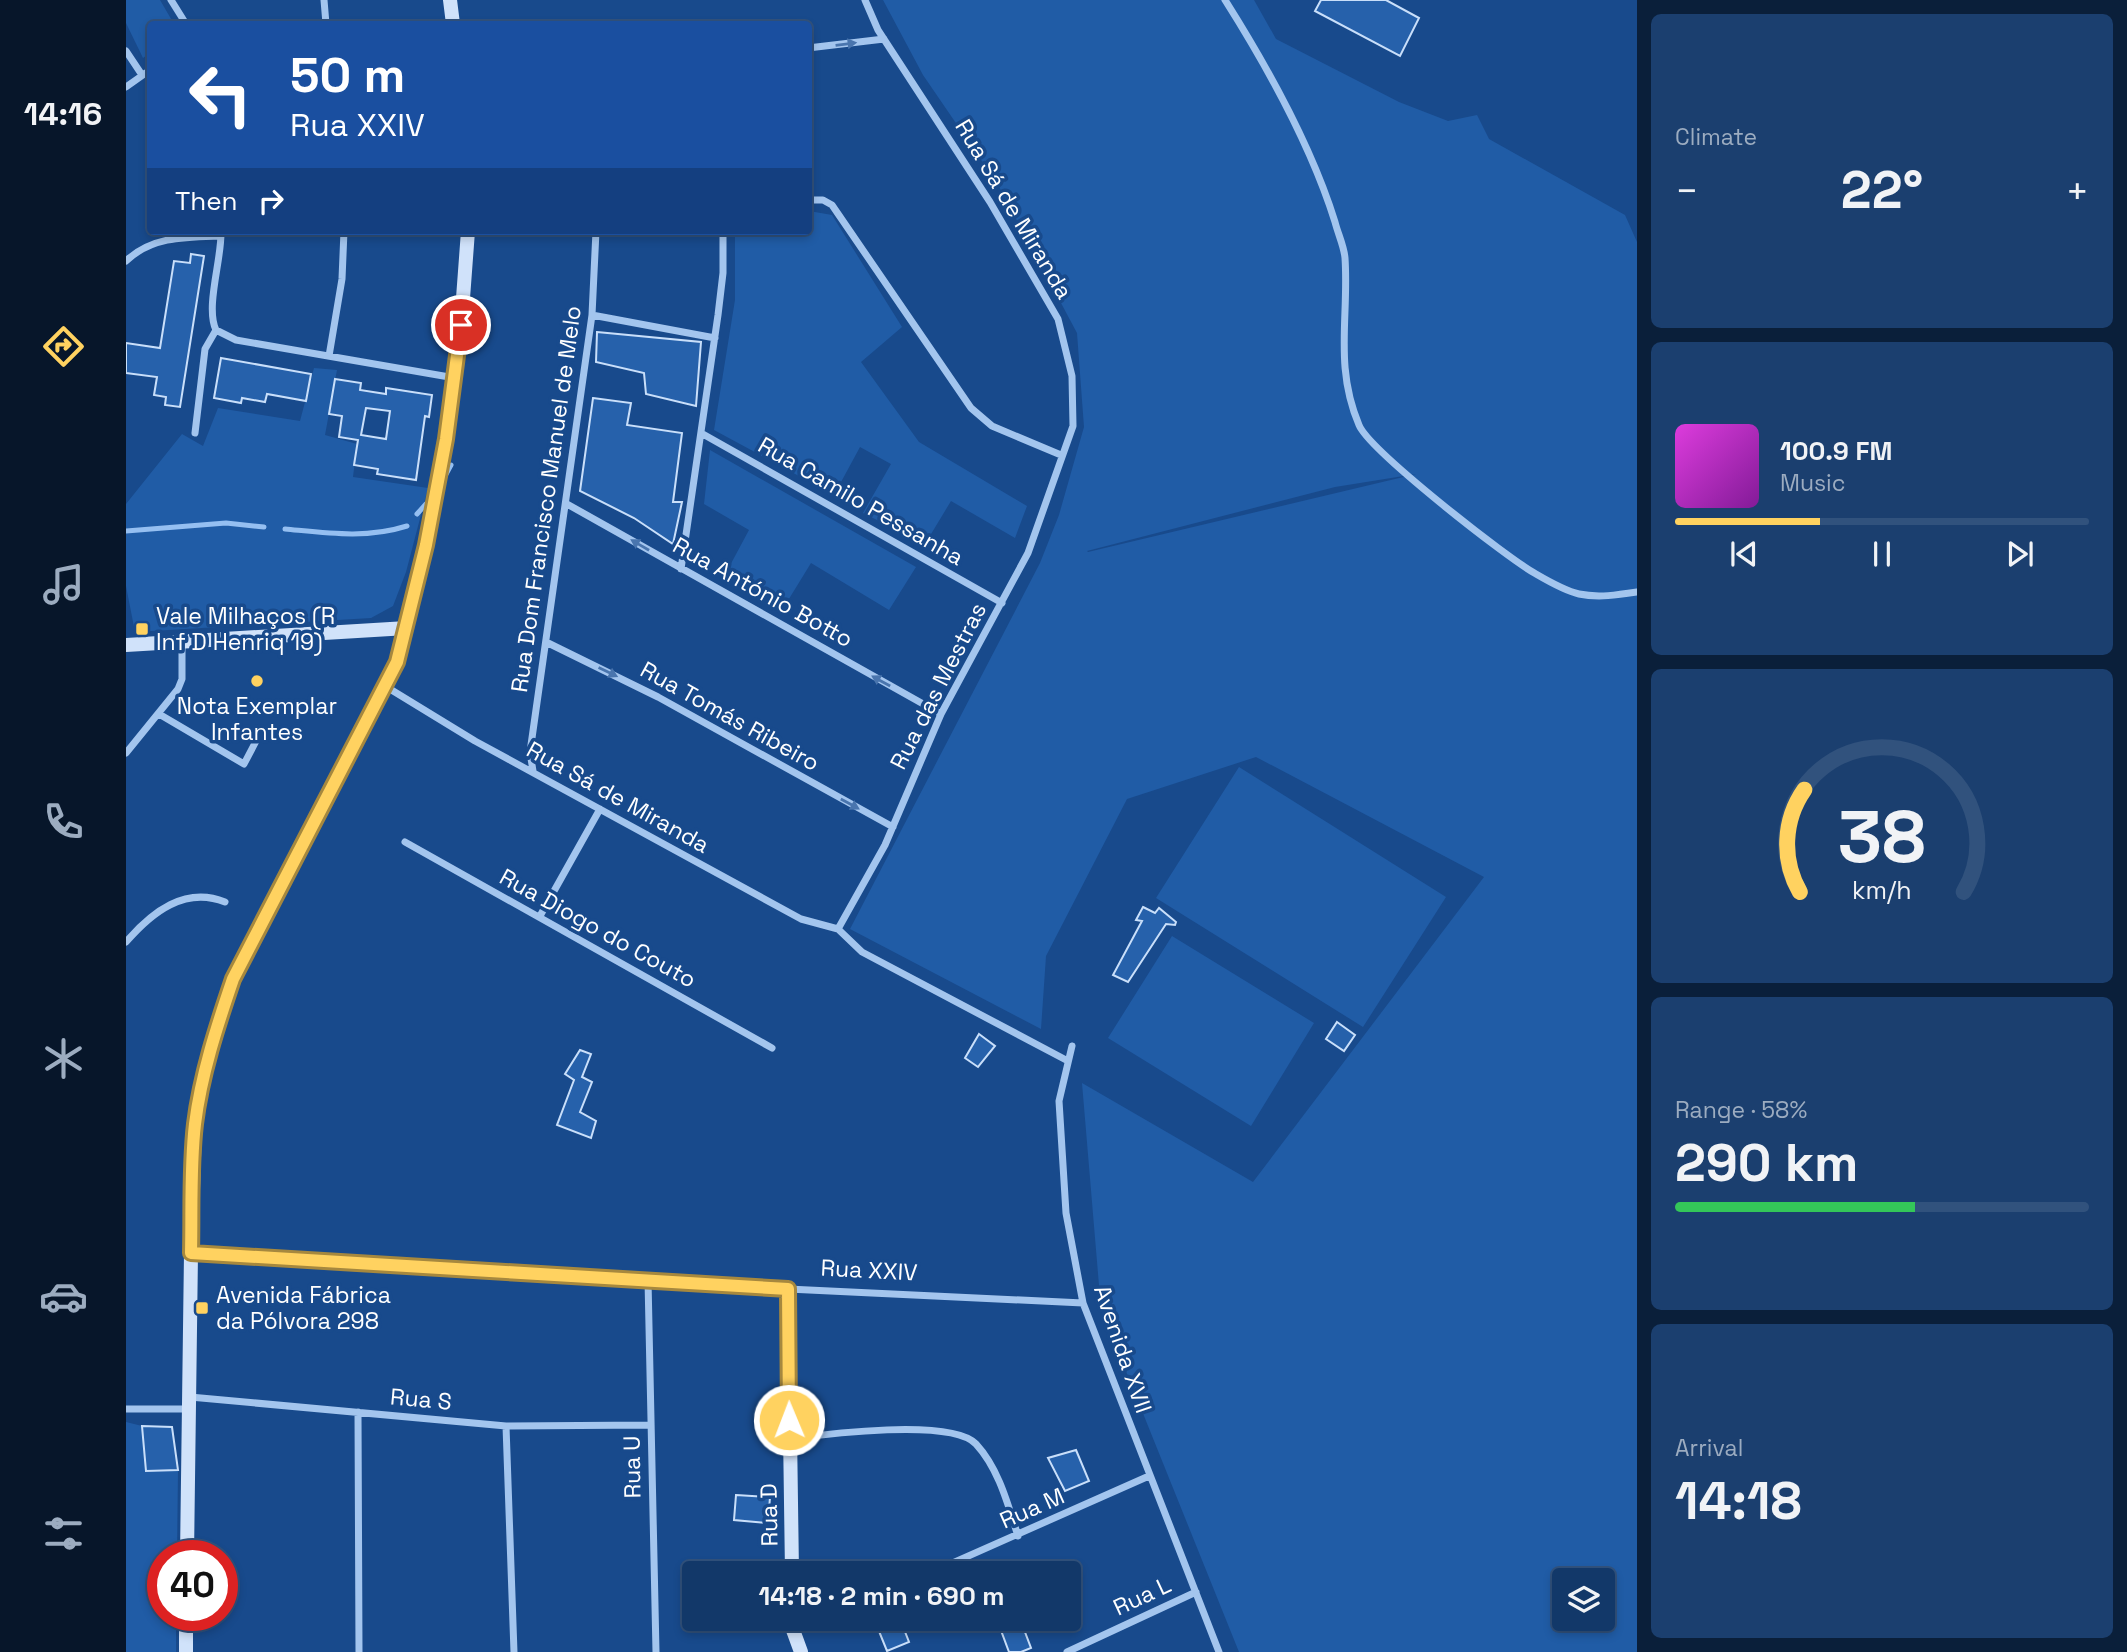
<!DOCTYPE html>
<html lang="en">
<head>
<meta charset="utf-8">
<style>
  :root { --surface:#123869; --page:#1b3f6f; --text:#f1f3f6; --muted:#9cacc0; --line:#31527d; --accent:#ffd260 }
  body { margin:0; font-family:"Space Grotesk",sans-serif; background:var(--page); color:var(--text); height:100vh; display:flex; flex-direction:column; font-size:26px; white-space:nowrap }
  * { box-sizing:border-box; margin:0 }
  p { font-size:23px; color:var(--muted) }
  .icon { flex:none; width:38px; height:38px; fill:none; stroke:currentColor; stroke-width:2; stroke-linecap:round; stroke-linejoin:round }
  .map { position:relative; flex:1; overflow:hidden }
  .sheet { display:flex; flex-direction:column; gap:14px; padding:14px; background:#0a1f3a; width:490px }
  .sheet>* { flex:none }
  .hud { position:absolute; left:21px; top:21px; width:665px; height:214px; border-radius:7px; box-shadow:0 4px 10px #0003,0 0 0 2px var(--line); background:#1a4fa0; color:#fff; overflow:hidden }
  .tools { position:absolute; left:1426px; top:1568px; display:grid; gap:14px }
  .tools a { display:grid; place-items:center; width:63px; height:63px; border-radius:7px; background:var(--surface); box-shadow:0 4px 10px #0003,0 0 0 2px var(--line); font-size:35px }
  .speed { position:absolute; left:21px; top:1540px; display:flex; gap:14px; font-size:35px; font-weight:700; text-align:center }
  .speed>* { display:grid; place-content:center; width:91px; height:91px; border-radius:50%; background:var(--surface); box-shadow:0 4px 10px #0003,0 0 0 2px var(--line); line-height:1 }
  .speed .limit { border:10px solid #d22; background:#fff; color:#111 }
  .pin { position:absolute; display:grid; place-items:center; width:60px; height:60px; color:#fff; margin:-30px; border:4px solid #fff; border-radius:50%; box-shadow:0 2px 7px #0007 }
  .me { position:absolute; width:77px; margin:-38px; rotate:359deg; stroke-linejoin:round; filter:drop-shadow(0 0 5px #0008) }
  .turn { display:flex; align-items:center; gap:24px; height:147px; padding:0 28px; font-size:32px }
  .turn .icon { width:91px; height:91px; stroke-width:2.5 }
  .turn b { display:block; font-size:49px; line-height:60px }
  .then { display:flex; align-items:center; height:66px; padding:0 28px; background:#0003; gap:14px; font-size:26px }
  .big { font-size:52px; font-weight:600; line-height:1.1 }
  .sheet .widget { flex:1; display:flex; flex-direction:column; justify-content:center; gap:10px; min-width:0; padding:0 24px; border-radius:10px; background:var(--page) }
  .sheet .dial { align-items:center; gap:0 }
  .dial svg { height:182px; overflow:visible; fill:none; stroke:var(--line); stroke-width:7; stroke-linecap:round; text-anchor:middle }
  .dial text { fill:var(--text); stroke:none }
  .song { display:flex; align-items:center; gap:21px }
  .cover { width:84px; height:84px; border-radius:10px; background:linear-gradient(135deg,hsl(300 70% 55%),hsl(290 70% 35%)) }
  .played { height:7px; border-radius:4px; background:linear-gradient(90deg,var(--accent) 35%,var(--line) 35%) }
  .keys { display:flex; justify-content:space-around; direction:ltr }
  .heat { display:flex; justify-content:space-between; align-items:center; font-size:38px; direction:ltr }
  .charge { height:10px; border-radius:5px; background:linear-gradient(90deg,#34c759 58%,var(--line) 0) }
  .trip { position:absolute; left:556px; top:1561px; width:399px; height:70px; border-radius:7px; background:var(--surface); box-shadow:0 4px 10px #0003,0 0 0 2px var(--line); font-weight:600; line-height:70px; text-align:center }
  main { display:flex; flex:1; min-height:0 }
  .tabs { display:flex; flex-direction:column; width:126px; justify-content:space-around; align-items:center; background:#07162a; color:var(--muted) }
  .tabs .icon { width:49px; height:49px }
  .tabs .active { color:var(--accent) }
  .tabs b { font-size:32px; color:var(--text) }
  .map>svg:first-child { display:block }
  .green { fill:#205ca6; fill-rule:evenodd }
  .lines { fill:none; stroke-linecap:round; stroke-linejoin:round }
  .stream { stroke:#95bff1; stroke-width:5 }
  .building { fill:#2661ab; stroke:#c9dffa; stroke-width:2; fill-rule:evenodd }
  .street { stroke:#a3c5ee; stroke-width:7 }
  .secondary { stroke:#d0e2fa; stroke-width:14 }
  .oneway { fill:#4975ae }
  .route-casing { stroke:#a6883e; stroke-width:18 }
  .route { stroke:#ffd260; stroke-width:12 }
  .poi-dot { fill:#ffd260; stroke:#184a8c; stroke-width:2.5 }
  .labels { text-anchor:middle; stroke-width:7; stroke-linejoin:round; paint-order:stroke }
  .street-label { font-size:23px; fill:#fff; stroke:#184a8c }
  .poi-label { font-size:23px; fill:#fff; stroke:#184a8c; text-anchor:start }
</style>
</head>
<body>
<main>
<nav class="tabs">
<b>14:16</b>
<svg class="icon active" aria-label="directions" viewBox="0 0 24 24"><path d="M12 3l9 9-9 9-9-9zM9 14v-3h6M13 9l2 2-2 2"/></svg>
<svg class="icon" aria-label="music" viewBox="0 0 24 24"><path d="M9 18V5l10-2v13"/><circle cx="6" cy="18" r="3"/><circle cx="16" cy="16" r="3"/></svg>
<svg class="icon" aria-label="phone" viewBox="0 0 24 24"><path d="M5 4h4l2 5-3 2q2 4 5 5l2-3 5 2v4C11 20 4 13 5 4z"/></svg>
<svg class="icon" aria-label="climate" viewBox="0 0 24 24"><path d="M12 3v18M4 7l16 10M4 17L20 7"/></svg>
<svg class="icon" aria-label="car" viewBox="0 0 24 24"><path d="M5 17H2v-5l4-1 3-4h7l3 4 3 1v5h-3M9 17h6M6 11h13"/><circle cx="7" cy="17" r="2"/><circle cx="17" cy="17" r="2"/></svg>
<svg class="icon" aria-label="filters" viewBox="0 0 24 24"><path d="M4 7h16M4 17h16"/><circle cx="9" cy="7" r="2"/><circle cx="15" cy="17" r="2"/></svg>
</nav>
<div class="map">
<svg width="1511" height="1652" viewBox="0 0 1511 1652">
  <rect width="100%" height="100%" fill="#184a8c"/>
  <path class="green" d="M0 0H34L48 24H24V53L17 58 0 23Z
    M757 0H1128L1150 39 1273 102 1322 121 1351 115 1363 139 1499 215 1511 242V1652H1113L975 1309 956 1083 1127 1182 1358 877 1130 757 1001 799 920 956 915 1029 724 929 914 563 933 515 958 427 951 333 871 183 797 75ZM1290 474 962 552 961 551 1209 487ZM1438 1580H1477V1619H1438Z
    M683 211 706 215 776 327 735 362 793 442 901 506 889 538 825 501 799 544 737 513 765 464 734 447 708 495 588 430 609 300V231H682Z
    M188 368 211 370 199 435 231 444 227 477 302 488 280 572 267 606 245 618 9 632 0 586V504L56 434 77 446 92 408 174 421Z
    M584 450 790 567 763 610 685 563 658 607 601 571 623 530 578 504Z
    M1113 767 1320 897 1237 1027 1030 898Z
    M1046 936 1188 1023 1125 1126 982 1038Z
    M0 1422 16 1426 20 1471 52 1470 51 1556H37V1615H50V1652H0Z"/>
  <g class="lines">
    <path class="stream" d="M319 476 325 465
      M291 514 300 504
      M159 529C201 533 240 539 281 526
      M0 531 100 523 138 527"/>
  </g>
  <path class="building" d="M1195 0H1260L1293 18 1274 56 1189 11Z
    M65 254 78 256 54 407 39 405 40 397 28 395 31 377 0 373V343L34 348 48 261 64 263Z
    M471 332 575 342 570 406 520 394 518 373 470 362Z
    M95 358 185 374 180 401 141 394 139 402 116 398 115 403 88 398Z
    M209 379 235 383 234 390 260 394V388L306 395 303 417 299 416 290 480 251 474 252 469 228 465 232 440 213 437 216 416 203 414ZM240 408 264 411 260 439 235 435Z
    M467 398 505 403 501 425 556 433 547 502H556L547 544 508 518 454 491Z
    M1017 907 1029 913 1033 908 1050 922 1049 925 1040 924 1002 982 987 975 1016 921 1010 920Z
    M1211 1022 1229 1035 1218 1051 1200 1039Z
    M853 1034 869 1046 852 1067 839 1058Z
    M454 1050 465 1054 456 1077 466 1082 454 1112 470 1121 465 1138 431 1125 448 1080 439 1074Z
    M16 1426 46 1427 52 1470 20 1471Z
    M950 1450 963 1481 939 1491 922 1458Z
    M610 1495 644 1497 642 1523 608 1520Z
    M748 1619H774L783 1642 761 1651Z
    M889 1619H894L905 1648 895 1652H883L873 1625Z"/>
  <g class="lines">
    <path class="street" d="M45 0 60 24
      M198 0 200 24
      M1099 0C1142 68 1185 145 1209 222 1212 234 1218 246 1219 258 1223 317 1208 366 1233 425 1243 450 1381 558 1410 574 1422 581 1440 591 1453 594 1472 598 1492 595 1511 592
      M682 48 758 39
      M0 51 16 75
      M0 87 24 70
      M682 200H697L706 205 845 408 866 426 935 455
      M0 261C26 236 61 237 95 236
      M466 315 589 338
      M90 330 110 340 329 378
      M90 330C79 307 96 259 95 231
      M203 356 216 279 218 231
      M69 433 79 349 90 330
      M575 433 876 603
      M441 504 815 714
      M555 569 592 315 597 273V231
      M420 642 532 697 767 827
      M259 686 349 741 675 919 712 929 736 952 942 1061
      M33 714 118 764 129 743
      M0 753 52 689 56 679V640
      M407 771 404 752 466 315 470 231
      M279 842 646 1048
      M414 916 474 809
      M712 929 759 845 815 714 902 553 947 426 946 376 932 319 864 202 752 30 739 0
      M0 942C26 912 59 886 99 902
      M946 1046 933 1101 940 1213 957 1303 1093 1652
      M522 1280 530 1652
      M662 1289 957 1303
      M64 1397 380 1426 524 1425
      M0 1409H63
      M232 1412 233 1652
      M380 1426 388 1652
      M665 1439C700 1434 825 1418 850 1444 873 1469 882 1505 892 1536
      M804 1573 1023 1476
      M667 1630 694 1619
      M941 1652 1070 1592"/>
    <path class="secondary" d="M324 0 327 24
      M0 645 281 628
      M65 1253 662 1289 666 1573
      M61 1556 65 1253 69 1126 76 1082 107 979 271 661 300 545 320 439 335 325 342 231
      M667 1619V1630L675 1652
      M60 1652V1615"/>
  </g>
  <defs><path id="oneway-solid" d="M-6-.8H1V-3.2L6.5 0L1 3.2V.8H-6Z" transform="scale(1.75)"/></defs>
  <g class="oneway">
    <use href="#oneway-solid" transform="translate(720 44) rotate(-7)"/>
    <use href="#oneway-solid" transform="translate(514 545) rotate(-150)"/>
    <use href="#oneway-solid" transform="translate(482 672) rotate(26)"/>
    <use href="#oneway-solid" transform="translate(755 681) rotate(-151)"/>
    <use href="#oneway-solid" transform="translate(724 804) rotate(29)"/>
  </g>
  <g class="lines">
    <g class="route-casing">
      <path id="route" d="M335 325 320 439 300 545 271 662 107 979C91 1026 75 1075 69 1124 64 1166 66 1211 65 1253L662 1289 663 1420"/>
    </g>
    <use href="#route" class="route"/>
  </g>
  <g class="poi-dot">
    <rect x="9" y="622" width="14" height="14" rx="3.5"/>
    <circle cx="131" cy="681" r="7"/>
    <rect x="69" y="1301" width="14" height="14" rx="3.5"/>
  </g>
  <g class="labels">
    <g class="street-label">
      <text transform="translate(888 209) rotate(59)" y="8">Rua Sá de Miranda</text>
      <text transform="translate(420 499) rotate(-82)" y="8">Rua Dom Francisco Manuel de Melo</text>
      <text transform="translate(735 501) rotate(30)" y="8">Rua Camilo Pessanha</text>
      <text transform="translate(637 592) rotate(29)" y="8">Rua António Botto</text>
      <text transform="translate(812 686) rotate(-63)" y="8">Rua das Mestras</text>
      <text transform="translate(604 716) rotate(29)" y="8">Rua Tomás Ribeiro</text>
      <text transform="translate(492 797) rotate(29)" y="8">Rua Sá de Miranda</text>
      <text transform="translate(472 928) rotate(29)" y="8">Rua Diogo do Couto</text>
      <text transform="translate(743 1270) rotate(3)" y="8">Rua XXIV</text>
      <text transform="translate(997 1349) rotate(71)" y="8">Avenida XVII</text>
      <text transform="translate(295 1399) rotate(5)" y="8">Rua S</text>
      <text transform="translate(506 1467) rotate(-91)" y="8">Rua U</text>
      <text transform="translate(906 1508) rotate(-24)" y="8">Rua M</text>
      <text transform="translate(643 1515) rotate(-91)" y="8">Rua D</text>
      <text transform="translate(1016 1596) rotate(-25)" y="8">Rua L</text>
    </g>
    <g class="poi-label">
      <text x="30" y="624">Vale Milhaços (R<tspan x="30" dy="26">Inf D Henriq 19)</tspan></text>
      <text x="131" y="714" text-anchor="middle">Nota Exemplar<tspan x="131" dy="26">Infantes</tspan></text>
      <text x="90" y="1303">Avenida Fábrica<tspan x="90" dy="26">da Pólvora 298</tspan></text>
    </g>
  </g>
</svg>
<div class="tools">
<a><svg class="icon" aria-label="layers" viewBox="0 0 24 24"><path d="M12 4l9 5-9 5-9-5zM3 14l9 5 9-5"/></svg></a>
</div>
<div class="speed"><div class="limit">40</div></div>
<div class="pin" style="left:335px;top:325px;background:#d93025"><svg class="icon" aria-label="arrive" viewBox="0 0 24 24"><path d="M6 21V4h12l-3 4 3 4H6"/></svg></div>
<svg class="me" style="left:663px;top:1420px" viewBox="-20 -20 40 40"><circle r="17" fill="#ffd260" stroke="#fff" stroke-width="3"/><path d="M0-11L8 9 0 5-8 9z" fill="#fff"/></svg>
<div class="trip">14:18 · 2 min · 690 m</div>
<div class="hud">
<div class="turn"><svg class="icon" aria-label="left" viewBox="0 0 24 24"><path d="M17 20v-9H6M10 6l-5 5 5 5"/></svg><div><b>50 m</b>Rua XXIV</div></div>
<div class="then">Then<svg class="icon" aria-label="right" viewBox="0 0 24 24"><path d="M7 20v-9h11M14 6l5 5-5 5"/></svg></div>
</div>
</div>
<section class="sheet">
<div class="widget"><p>Climate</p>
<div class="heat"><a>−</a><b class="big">22°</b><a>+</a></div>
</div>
<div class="widget">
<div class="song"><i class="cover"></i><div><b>100.9 FM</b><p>Music</p></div></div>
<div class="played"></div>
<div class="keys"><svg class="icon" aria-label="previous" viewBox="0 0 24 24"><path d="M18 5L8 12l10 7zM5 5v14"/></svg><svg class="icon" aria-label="pause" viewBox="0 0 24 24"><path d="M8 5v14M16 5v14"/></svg><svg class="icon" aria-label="next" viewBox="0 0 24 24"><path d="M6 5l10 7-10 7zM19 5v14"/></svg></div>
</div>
<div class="widget dial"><svg viewBox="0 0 100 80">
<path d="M14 69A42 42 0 1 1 86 69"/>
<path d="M14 69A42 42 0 0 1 16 24" stroke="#ffd260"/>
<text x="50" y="56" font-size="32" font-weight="700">38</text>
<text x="50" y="72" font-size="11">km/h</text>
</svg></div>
<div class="widget"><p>Range · 58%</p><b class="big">290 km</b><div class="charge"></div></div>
<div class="widget"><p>Arrival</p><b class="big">14:18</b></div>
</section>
</main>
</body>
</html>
